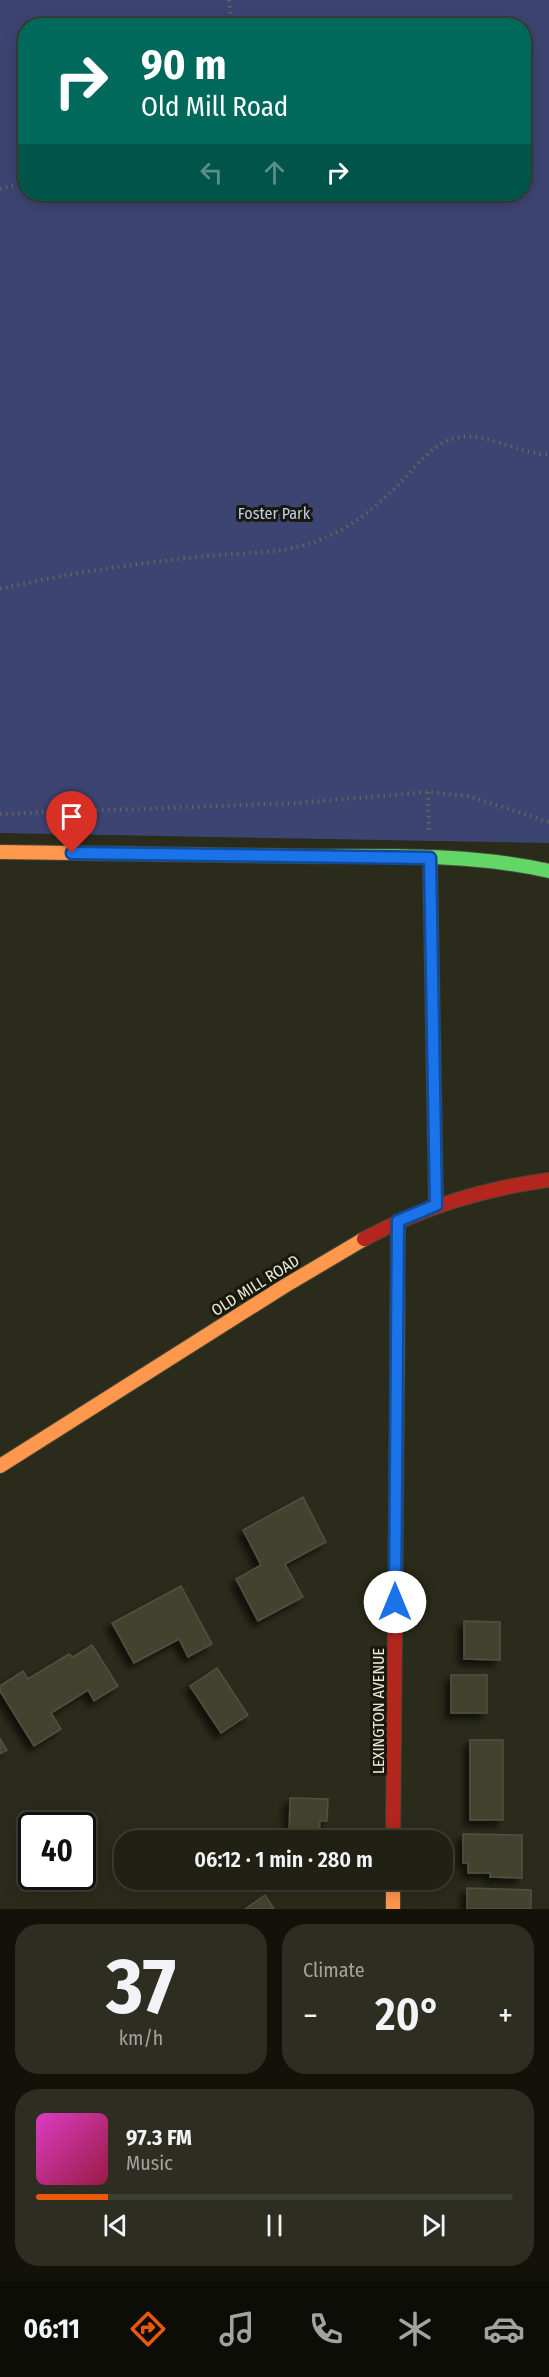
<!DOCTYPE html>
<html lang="en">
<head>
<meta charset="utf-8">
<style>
  :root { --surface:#202014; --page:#2d2d22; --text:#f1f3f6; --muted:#a2a3a0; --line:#3d3e34; --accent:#ea580c }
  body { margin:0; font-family:"Fira Sans Condensed",sans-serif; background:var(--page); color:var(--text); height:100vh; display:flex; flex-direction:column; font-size:22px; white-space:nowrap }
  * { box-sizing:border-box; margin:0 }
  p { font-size:20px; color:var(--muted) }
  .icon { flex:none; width:33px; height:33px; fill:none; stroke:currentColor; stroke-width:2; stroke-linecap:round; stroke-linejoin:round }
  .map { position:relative; height:1909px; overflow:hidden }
  .sheet { display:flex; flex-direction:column; gap:15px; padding:15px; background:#12120b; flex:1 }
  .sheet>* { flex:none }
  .hud { position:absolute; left:18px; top:18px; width:513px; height:183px; border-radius:24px; box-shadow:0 3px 15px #0003,0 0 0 2px var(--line); background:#00695c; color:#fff; overflow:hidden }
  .speed { position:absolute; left:18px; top:1812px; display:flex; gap:12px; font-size:30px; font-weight:700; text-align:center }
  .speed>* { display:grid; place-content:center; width:78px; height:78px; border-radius:50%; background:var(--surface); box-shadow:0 3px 15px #0003,0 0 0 2px var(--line); line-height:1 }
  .speed .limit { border:3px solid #111; border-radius:9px; background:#fff; color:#111 }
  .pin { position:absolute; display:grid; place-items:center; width:51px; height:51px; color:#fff; margin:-62px -26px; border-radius:50% 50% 50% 0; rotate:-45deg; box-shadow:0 0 6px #0007 }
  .pin .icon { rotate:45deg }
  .me { position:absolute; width:66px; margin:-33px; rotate:0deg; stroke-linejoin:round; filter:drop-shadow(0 0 4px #0008) }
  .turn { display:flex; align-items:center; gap:21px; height:126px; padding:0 24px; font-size:27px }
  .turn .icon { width:78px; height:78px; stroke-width:2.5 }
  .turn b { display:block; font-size:42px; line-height:51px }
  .lanes { display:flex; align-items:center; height:57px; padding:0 24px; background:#0003; justify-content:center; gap:30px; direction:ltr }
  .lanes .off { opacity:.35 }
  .big { font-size:45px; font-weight:600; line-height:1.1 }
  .sheet .widget { flex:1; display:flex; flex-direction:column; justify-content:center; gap:9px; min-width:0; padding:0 21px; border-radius:24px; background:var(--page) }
  .sheet .dial { align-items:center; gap:0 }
  .dial b { font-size:78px; line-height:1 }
  .song { display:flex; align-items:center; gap:18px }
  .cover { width:72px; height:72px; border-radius:9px; background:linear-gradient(135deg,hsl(310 70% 55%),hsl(340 70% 35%)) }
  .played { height:6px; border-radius:3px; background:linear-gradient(90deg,var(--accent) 15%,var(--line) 15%) }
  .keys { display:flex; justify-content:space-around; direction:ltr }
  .heat { display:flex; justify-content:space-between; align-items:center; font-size:33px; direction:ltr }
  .sheet .tiles { flex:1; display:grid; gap:15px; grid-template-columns:1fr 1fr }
  .widget:last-child { grid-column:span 2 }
  .trip { position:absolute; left:114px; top:1830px; width:339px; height:60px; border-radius:24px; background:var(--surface); box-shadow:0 3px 15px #0003,0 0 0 2px var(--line); font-weight:600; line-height:60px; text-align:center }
  .menu { display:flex; height:96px; justify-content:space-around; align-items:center; background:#0d0d08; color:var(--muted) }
  .menu .icon { width:42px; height:42px }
  .menu .active { color:var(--accent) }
  .menu b { font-size:27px; color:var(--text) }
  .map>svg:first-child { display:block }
  .green { fill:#3c4471; fill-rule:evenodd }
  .building { fill:#42432e; stroke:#505143; stroke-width:1.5; filter:url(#shadow) }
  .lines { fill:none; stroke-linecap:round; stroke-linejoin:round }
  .fast-casing { stroke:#454638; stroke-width:16 }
  .slow-casing { stroke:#454638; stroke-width:16 }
  .jam-casing { stroke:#454638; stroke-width:16 }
  .path { stroke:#646458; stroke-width:4; stroke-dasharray:1.5 4.5; stroke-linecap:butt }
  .fast { stroke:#63d668; stroke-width:14 }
  .slow { stroke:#ff974d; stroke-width:14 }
  .jam { stroke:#b3261e; stroke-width:14 }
  .route-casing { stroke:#114b97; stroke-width:15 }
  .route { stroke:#1a73e8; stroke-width:10 }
  .labels { text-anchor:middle; stroke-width:6; stroke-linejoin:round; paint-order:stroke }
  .park-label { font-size:16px; fill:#c2cbf1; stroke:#18190b }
  .street-label { font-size:16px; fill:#e9ebd9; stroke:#18190b }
</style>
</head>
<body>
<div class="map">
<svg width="549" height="1909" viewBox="0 0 549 1909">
  <defs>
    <filter id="shadow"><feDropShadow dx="-5.5" dy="5.5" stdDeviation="3" flood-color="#0009"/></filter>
  </defs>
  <rect width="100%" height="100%" fill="#2a2b1a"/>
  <path class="green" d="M0 0H549V843L0 833ZM26 26H524V194H26Z"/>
  <path class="building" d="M303 1497 326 1542 285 1564 303 1597 258 1621 236 1579 261 1565 243 1530Z
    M181 1586 212 1644 188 1657 179 1639 134 1663 112 1623Z
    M464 1621 500 1622V1660L464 1659Z
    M92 1645 118 1686 94 1701 88 1690 51 1713 61 1729 34 1746 0 1691V1686L23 1671 28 1679 69 1654 73 1657Z
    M217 1668 248 1715 221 1733 190 1686Z
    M451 1675H487V1713H451Z
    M0 1739 7 1750 0 1754Z
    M470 1740H503V1820H470Z
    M290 1798 328 1799 327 1821H320L319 1840H289Z
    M463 1834 522 1835V1878L490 1877V1873H468V1863H463Z
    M467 1888 531 1890V1909H467Z
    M265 1895 274 1909H245Z"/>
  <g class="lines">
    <g class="fast-casing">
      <path id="fast" d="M292 856C376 857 466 852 549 871"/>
    </g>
    <g class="slow-casing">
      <path id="slow" d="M0 852 292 856
        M430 858 436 1205
        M397 1400 398 1221
        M0 1466 283 1287 364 1239
        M393 1880V1909"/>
    </g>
    <g class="jam-casing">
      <path id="jam" d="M364 1239C424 1207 482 1189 549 1180
        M393 1840 397 1400"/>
    </g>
    <path class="path" d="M229 0 232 26
      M0 189 26 182
      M0 589C68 573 137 563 207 556 237 553 268 554 297 547 340 537 373 511 403 480 418 464 434 443 456 438 487 431 518 455 549 454
      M428 792 429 830
      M0 814 298 803 428 792 468 796 549 822"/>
    <use href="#fast" class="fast"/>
    <use href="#slow" class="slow"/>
    <use href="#jam" class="jam"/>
  </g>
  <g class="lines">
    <g class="route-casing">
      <path id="route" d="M72 853 430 858 436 1205 398 1221 395 1602"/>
    </g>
    <use href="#route" class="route"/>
  </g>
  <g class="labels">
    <g class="park-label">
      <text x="274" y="519">Foster Park</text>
    </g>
    <g class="street-label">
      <text transform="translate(255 1285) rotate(-32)" y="6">OLD MILL ROAD</text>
      <text transform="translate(378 1711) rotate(-90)" y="6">LEXINGTON AVENUE</text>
    </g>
  </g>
</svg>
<div class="speed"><div class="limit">40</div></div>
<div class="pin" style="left:72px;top:853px;background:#d93025"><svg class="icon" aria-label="arrive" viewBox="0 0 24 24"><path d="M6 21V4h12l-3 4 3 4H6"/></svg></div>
<svg class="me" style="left:395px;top:1602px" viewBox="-20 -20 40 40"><circle r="19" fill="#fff"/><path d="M0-13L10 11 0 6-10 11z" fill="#1a73e8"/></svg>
<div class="trip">06:12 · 1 min · 280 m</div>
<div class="hud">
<div class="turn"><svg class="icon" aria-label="right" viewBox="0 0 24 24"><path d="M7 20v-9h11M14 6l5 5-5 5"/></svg><div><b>90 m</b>Old Mill Road</div></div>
<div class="lanes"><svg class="icon off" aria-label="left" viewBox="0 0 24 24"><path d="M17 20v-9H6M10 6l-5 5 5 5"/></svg><svg class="icon off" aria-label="ahead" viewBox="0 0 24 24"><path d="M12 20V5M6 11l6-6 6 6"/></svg><svg class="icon" aria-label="right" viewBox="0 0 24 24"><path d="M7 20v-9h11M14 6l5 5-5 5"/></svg></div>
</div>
</div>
<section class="sheet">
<div class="tiles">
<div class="widget dial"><b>37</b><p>km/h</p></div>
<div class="widget"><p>Climate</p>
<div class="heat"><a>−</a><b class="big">20°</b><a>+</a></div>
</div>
<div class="widget">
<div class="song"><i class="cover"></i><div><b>97.3 FM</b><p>Music</p></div></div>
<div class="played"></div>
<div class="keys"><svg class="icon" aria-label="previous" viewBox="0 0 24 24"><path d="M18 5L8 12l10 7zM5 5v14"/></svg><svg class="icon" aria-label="pause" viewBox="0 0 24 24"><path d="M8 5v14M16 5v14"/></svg><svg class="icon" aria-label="next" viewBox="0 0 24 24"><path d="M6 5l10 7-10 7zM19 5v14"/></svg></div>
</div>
</div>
</section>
<nav class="menu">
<b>06:11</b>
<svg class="icon active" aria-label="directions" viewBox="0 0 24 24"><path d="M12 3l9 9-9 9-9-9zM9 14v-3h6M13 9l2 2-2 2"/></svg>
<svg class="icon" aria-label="music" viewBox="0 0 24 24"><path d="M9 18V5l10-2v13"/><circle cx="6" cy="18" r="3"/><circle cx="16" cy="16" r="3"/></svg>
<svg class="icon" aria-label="phone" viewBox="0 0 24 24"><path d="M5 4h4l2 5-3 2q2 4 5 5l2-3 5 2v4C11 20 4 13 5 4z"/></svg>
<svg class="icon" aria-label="climate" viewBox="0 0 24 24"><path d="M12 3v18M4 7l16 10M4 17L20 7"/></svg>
<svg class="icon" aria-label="car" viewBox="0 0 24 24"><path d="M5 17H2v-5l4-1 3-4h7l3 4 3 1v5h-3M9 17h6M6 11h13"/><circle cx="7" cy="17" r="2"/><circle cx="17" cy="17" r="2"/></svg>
</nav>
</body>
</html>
